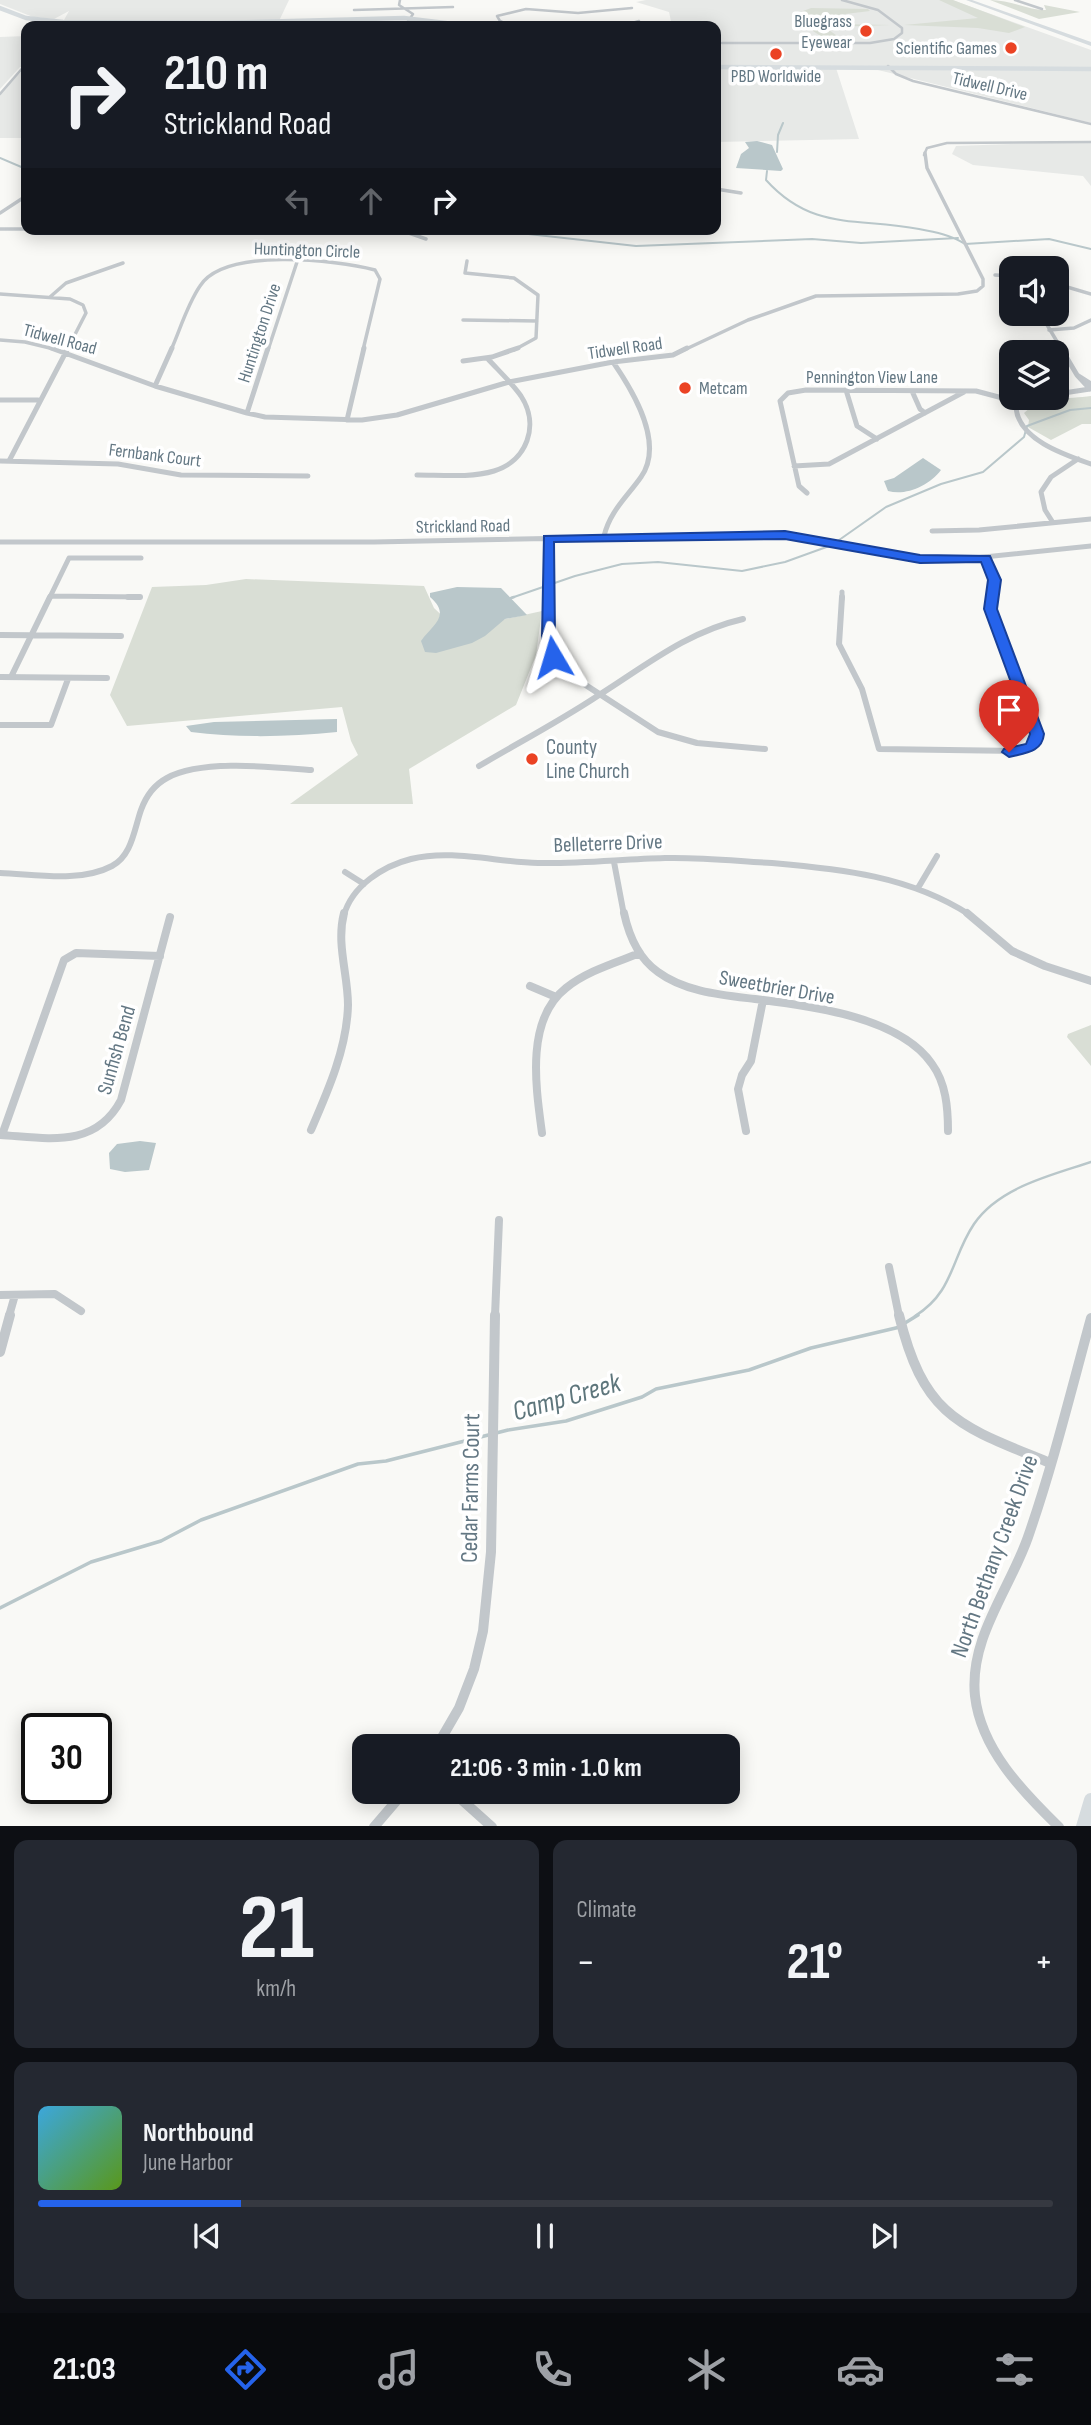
<!DOCTYPE html>
<html lang="en">
<head>
<meta charset="utf-8">
<style>
  :root { --surface:#171b24; --page:#242831; --text:#f1f3f6; --muted:#9ea1a6; --line:#363941; --accent:#2563eb }
  body { margin:0; font-family:"Sofia Sans Condensed",sans-serif; background:var(--page); color:var(--text); height:100vh; display:flex; flex-direction:column; font-size:26px; white-space:nowrap }
  * { box-sizing:border-box; margin:0 }
  p { font-size:23px; color:var(--muted) }
  .icon { flex:none; width:38px; height:38px; fill:none; stroke:currentColor; stroke-width:2; stroke-linecap:round; stroke-linejoin:round }
  .map { position:relative; height:1826px; overflow:hidden }
  .sheet { display:flex; flex-direction:column; gap:14px; padding:14px; background:#0d0f14; flex:1 }
  .sheet>* { flex:none }
  .guide { position:absolute; left:21px; top:21px; width:700px; height:214px; border-radius:14px; box-shadow:0 4px 18px #0003; background:#171b24; color:var(--text); overflow:hidden }
  .buttons { position:absolute; left:999px; top:256px; display:grid; gap:14px }
  .buttons a { display:grid; place-items:center; width:70px; height:70px; border-radius:14px; background:var(--surface); box-shadow:0 4px 18px #0003; font-size:35px }
  .speed { position:absolute; left:21px; top:1713px; display:flex; gap:14px; font-size:35px; font-weight:700; text-align:center }
  .speed>* { display:grid; place-content:center; width:91px; height:91px; border-radius:50%; background:var(--surface); box-shadow:0 4px 18px #0003; line-height:1 }
  .speed .limit { border:4px solid #111; border-radius:10px; background:#fff; color:#111 }
  .pin { position:absolute; display:grid; place-items:center; width:60px; height:60px; color:#fff; margin:-72px -30px; border-radius:50% 50% 50% 0; rotate:-45deg; box-shadow:0 0 7px #0007 }
  .pin .icon { rotate:45deg }
  .me { position:absolute; width:77px; margin:-38px; rotate:353deg; stroke-linejoin:round; filter:drop-shadow(0 0 5px #0008) }
  .turn { display:flex; align-items:center; gap:24px; height:147px; padding:0 28px; font-size:32px }
  .turn .icon { width:91px; height:91px; stroke-width:2.5 }
  .turn b { display:block; font-size:49px; line-height:60px }
  .lanes { display:flex; align-items:center; height:66px; padding:0 28px; background:#0003; justify-content:center; gap:35px; direction:ltr }
  .lanes .off { opacity:.35 }
  .big { font-size:52px; font-weight:700; line-height:1.1 }
  .sheet .card { flex:1; display:flex; flex-direction:column; justify-content:center; gap:10px; min-width:0; padding:0 24px; border-radius:14px; background:var(--page) }
  .sheet .dial { align-items:center; gap:0 }
  .dial b { font-size:91px; line-height:1 }
  .song { display:flex; align-items:center; gap:21px }
  .cover { width:84px; height:84px; border-radius:10px; background:linear-gradient(135deg,hsl(200 70% 55%),hsl(90 70% 35%)) }
  .played { height:7px; border-radius:4px; background:linear-gradient(90deg,var(--accent) 20%,var(--line) 20%) }
  .keys { display:flex; justify-content:space-around; direction:ltr }
  .heat { display:flex; justify-content:space-between; align-items:center; font-size:38px; direction:ltr }
  .sheet .tiles { flex:1; display:grid; gap:14px; grid-template-columns:1fr 1fr }
  .card:last-child { grid-column:span 2 }
  .trip { position:absolute; left:352px; top:1734px; width:388px; height:70px; border-radius:14px; background:var(--surface); box-shadow:0 4px 18px #0003; font-weight:700; line-height:70px; text-align:center }
  .menu { display:flex; height:112px; justify-content:space-around; align-items:center; background:#090b0e; color:var(--muted) }
  .menu .icon { width:49px; height:49px }
  .menu .current { color:var(--accent) }
  .menu b { font-size:32px; color:var(--text) }
  .map>svg:first-child { display:block }
  .built { fill:#e7e9e7 }
  .green { fill:#d9ded5 }
  .water { fill:#b9c7ca }
  .lines { fill:none; stroke-linecap:round; stroke-linejoin:round }
  .stream-far2 { stroke:#b9c7ca; stroke-width:2 }
  .stream-far1 { stroke:#b9c7ca; stroke-width:2.5 }
  .stream { stroke:#b9c7ca; stroke-width:3.5 }
  .street-far5 { stroke:#c2c7cb; stroke-width:2.5 }
  .street-far4 { stroke:#c2c7cb; stroke-width:3.5 }
  .street-far3 { stroke:#c2c7cb; stroke-width:5 }
  .street-far2 { stroke:#c2c7cb; stroke-width:6 }
  .street-far1 { stroke:#c2c7cb; stroke-width:8 }
  .street { stroke:#c2c7cb; stroke-width:10 }
  .secondary-far1 { stroke:#d6dcdf; stroke-width:4.5 }
  .secondary { stroke:#d6dcdf; stroke-width:14 }
  .highway { fill:#d6dcdf; fill-rule:evenodd }
  .route { fill:#2563eb; stroke:#184099; stroke-width:2 }
  .poi-dot { fill:#eb4324; stroke:#fff; stroke-width:2.5 }
  .labels { text-anchor:middle; stroke-width:7; stroke-linejoin:round; paint-order:stroke }
  .far-poi-label { font-size:18px; fill:#637783; stroke:#fff; text-anchor:end }
  .far-street-label { font-size:18px; fill:#637783; stroke:#fff }
  .poi-label { font-size:21px; fill:#637783; stroke:#fff; text-anchor:start }
  .street-label { font-size:21px; fill:#637783; stroke:#fff }
  .near-street-label { font-size:24px; fill:#637783; stroke:#fff }
  .near-water-label { font-size:28px; font-style:italic; fill:#5e767c; stroke:#fff }
</style>
</head>
<body>
<div class="map">
<svg width="1091" height="1827" viewBox="0 0 1091 1827">
  <rect width="100%" height="100%" fill="#f9f9f6"/>
  <path class="built" d="M0 0H289L279 21 191 22 188 26H49L55 21 64 20 69 11 54 19 33 17 0 4Z
    M646 0H952L1091 50V123L866 67 836 68 859 139 716 142V26H672L669 12 636 2Z
    M26 36V138H0V93L26 67H20L0 89V37Z
    M1091 141V186L1083 176 973 165 952 154 956 146Z"/>
  <path class="green" d="M939 0H953L1025 27 1009 33 978 28 904 25 978 18Z
    M990 0C1011 0 1027 10 1046 10L1044 5 1080 12 1039 19Z
    M811 8 868 9 870 11 829 16 835 24 891 25 832 27 829 30 840 38 825 39 813 31 812 23 798 13Z
    M1091 396V424H1082L1051 440 1028 427 1029 420 1024 413C1041 397 1069 399 1091 396Z
    M246 579 424 586 434 608 451 624 492 622 542 611 536 655 516 705 409 769 413 804H290L358 755 351 741 342 707 127 726 110 695 152 587 206 585Z
    M1091 1025V1066L1067 1037 1068 1034Z"/>
  <path class="water" d="M757 141 772 145 783 169 781 171 736 168 741 154 749 148 745 142Z
    M923 458 941 470C929 486 906 496 888 491L884 481 894 478Z
    M457 587 501 588 527 615 505 619 485 636 472 643 436 653 425 652 421 641C432 625 452 616 430 597V593Z
    M337 719V732C289 737 238 738 191 732L186 726 214 722Z
    M140 1141 156 1143 149 1170 125 1172 110 1169 109 1153 117 1144Z"/>
  <g class="lines">
    <path class="stream-far2" d="M777 152 778 135 783 123
      M0 158 26 169
      M767 171 766 180C813 232 858 217 919 229 935 232 951 235 965 244L1049 239 1091 249
      M484 229 636 246 812 239 861 243 958 238
      M511 598 575 576 622 564 658 562 742 571 785 562 832 545 886 507 941 484 983 472 1024 437 1027 426 1070 410 1091 408"/>
    <path class="stream-far1" d="M511 598 514 597
      M915 1316C954 1292 951 1258 974 1224 999 1187 1052 1175 1091 1162"/>
    <path class="stream" d="M905 1323 918 1315
      M0 1608 91 1562 161 1541 201 1520 358 1464 386 1461 508 1430 566 1421 642 1397 656 1389 749 1370 811 1348 900 1327"/>
    <path class="street-far5" d="M400 0 399 5 413 14 405 26
      M1015 0 1042 9
      M354 10 453 7
      M511 26 500 21 497 16 526 9 578 13 632 8
      M621 26 639 21
      M722 43H870L894 39 902 33V28L878 10 842 0
      M888 66 896 74 913 81 1091 124
      M0 94 26 64
      M924 155 927 148 947 143 1091 142"/>
    <path class="street-far4" d="M716 189 741 193
      M0 213 26 196
      M0 229H26
      M384 229 406 232 426 239
      M467 261 465 273 514 278 538 295 536 338 514 350
      M995 275 1012 276
      M1057 284 1091 294
      M0 294 70 299 83 305 86 313 67 350
      M50 297 66 283 123 263
      M1040 313 1062 350
      M463 320 537 321
      M1049 330 1074 328 1091 320
      M0 340 25 342 58 350
      M171 350C180 330 187 305 200 286 225 247 336 260 375 270L380 279 363 350
      M268 350 297 262
      M684 350 748 320 816 296 958 294 977 291 983 286V279L927 168 925 153"/>
    <path class="street-far3" d="M51 348 155 386 247 413 265 417 362 420 397 415 509 382 613 362 673 355 687 348
      M1061 348 1077 375
      M463 361 492 357 518 348
      M155 386 172 348
      M1090 389 1077 375 1091 384
      M846 390 857 426 877 439
      M912 391 920 409 925 413
      M1057 394 1090 389
      M1037 397 1016 408C1019 440 1065 455 1091 464
      M0 400H38
      M247 413 268 348
      M347 420 364 348
      M0 461 118 464 181 475 308 476
      M9 461 68 348
      M794 466 829 464 964 392
      M417 475C441 475 471 478 494 471 527 461 540 425 521 396 512 383 499 371 488 359
      M807 493 799 486 780 401 788 393 806 390 976 391 1021 403
      M1052 521 1045 510 1041 492 1051 477 1078 459
      M932 531 979 530 1091 519
      M604 536C610 511 627 497 641 477 665 443 633 391 613 362
      M548 538V599
      M0 542H374L772 534 915 558 955 560 1091 546
      M985 559 995 580 992 599
      M51 596 140 597
      M49 599 69 558H141
      M842 599V592"/>
    <path class="street-far2" d="M128 597H140
      M548 597C548 626 545 647 564 671L658 732 697 743 765 749
      M842 597 839 644 862 689 879 749 1023 751 1034 744 1037 734 990 609 992 597
      M0 635 121 636
      M0 677 107 678
      M11 677 50 597
      M0 725H51L68 679
      M479 766C518 743 558 722 596 697 644 667 686 632 743 619
      M614 862 624 915
      M345 872 364 884
      M0 873C34 874 80 883 112 866 132 855 134 830 141 810 146 796 154 785 167 778 201 759 273 767 311 770
      M918 888 937 856
      M344 915C352 886 383 866 411 859 451 849 496 862 538 863 580 864 623 859 665 858 701 857 736 861 772 863 841 869 910 876 970 915"/>
    <path class="street-far1" d="M624 913C629 936 638 958 658 972 685 992 722 995 755 999 809 1006 899 1016 932 1064 946 1083 948 1108 948 1131
      M967 913 1012 951 1045 966 1091 981
      M530 986 556 997
      M311 1130C328 1091 347 1048 348 1005 348 974 336 944 344 913
      M746 1131 738 1089 742 1075 751 1061 763 1000
      M542 1133C536 1088 525 1020 566 988 587 971 615 963 640 953
      M0 1135C48 1138 95 1149 121 1100L170 917
      M2 1135 64 960 76 953 160 956
      M889 1267 899 1316
      M0 1295 55 1294 81 1311
      M9 1316 15 1295
      M495 1316 499 1220"/>
    <path class="street" d="M899 1315C924 1418 960 1426 1050 1463
      M0 1352 10 1315
      M437 1746 459 1708 474 1669 483 1631 491 1552 495 1315
      M453 1792 492 1827
      M374 1827 404 1792
      M1059 1827C1022 1791 981 1749 975 1696 969 1638 1010 1589 1028 1537 1053 1465 1071 1391 1091 1318"/>
    <path class="secondary-far1" d="M0 8 26 18 63 22 217 23 404 18 470 26
      M716 67 1091 69"/>
    <path class="secondary" d="M1083 1827 1091 1800"/>
    <path class="highway" d="M966 0H972L1091 42V46Z"/>
  </g>
  <path class="route" d="M785 531 920 555 990 556 1001 580 997 609 1044 734C1042 753 1024 753 1009 757L1002 752 1004 749 1026 744 1030 734 984 609 988 580 981 562 920 563 785 539 554 542 555 637 560 657 553 661 546 657 542 637 544 536Z"/>
  <g class="poi-dot">
    <circle cx="866" cy="31" r="7"/>
    <circle cx="1011" cy="48" r="7"/>
    <circle cx="776" cy="54" r="7"/>
    <circle cx="685" cy="388" r="7"/>
    <circle cx="532" cy="759" r="7"/>
  </g>
  <g class="labels">
    <g class="far-poi-label">
      <text x="852" y="27">Bluegrass<tspan x="852" dy="21">Eyewear</tspan></text>
      <text x="997" y="54">Scientific Games</text>
      <text x="776" y="82" text-anchor="middle">PBD Worldwide</text>
      <text x="699" y="394" text-anchor="start">Metcam</text>
    </g>
    <g class="far-street-label">
      <text transform="translate(990 86) rotate(13)" y="6">Tidwell Drive</text>
      <text transform="translate(307 250) rotate(2)" y="6">Huntington Circle</text>
      <text transform="translate(259 333) rotate(-72)" y="6">Huntington Drive</text>
      <text transform="translate(60 339) rotate(15)" y="6">Tidwell Road</text>
      <text transform="translate(625 348) rotate(-8)" y="6">Tidwell Road</text>
      <text x="872" y="383">Pennington View Lane</text>
      <text transform="translate(155 455) rotate(7)" y="6">Fernbank Court</text>
      <text transform="translate(463 526) rotate(-1)" y="6">Strickland Road</text>
    </g>
    <g class="poi-label">
      <text x="546" y="754">County<tspan x="546" dy="24">Line Church</tspan></text>
    </g>
    <g class="street-label">
      <text transform="translate(608 843) rotate(-2)" y="7">Belleterre Drive</text>
      <text transform="translate(777 987) rotate(10)" y="7">Sweetbrier Drive</text>
      <text transform="translate(116 1050) rotate(-74)" y="7">Sunfish Bend</text>
    </g>
    <g class="near-street-label">
      <text transform="translate(470 1488) rotate(-89)" y="8">Cedar Farms Court</text>
      <text transform="translate(994 1556) rotate(-70)" y="8">North Bethany Creek Drive</text>
    </g>
    <g class="near-water-label">
      <text transform="translate(566 1396) rotate(-16)" y="10">Camp Creek</text>
    </g>
  </g>
</svg>
<div class="buttons">
<a><svg class="icon" aria-label="sound" viewBox="0 0 24 24"><path d="M4 9h4l5-4v14l-5-4H4zM17 9q2 3 0 6"/></svg></a>
<a><svg class="icon" aria-label="layers" viewBox="0 0 24 24"><path d="M12 4l9 5-9 5-9-5zM3 14l9 5 9-5"/></svg></a>
</div>
<div class="speed"><div class="limit">30</div></div>
<div class="pin" style="left:1009px;top:752px;background:#d93025"><svg class="icon" aria-label="arrive" viewBox="0 0 24 24"><path d="M6 21V4h12l-3 4 3 4H6"/></svg></div>
<svg class="me" style="left:553px;top:657px" viewBox="-20 -20 40 40"><path d="M0-17L14 15 0 8-14 15z" fill="#2563eb" stroke="#fff" stroke-width="4"/></svg>
<div class="trip">21:06 · 3 min · 1.0 km</div>
<div class="guide">
<div class="turn"><svg class="icon" aria-label="right" viewBox="0 0 24 24"><path d="M7 20v-9h11M14 6l5 5-5 5"/></svg><div><b>210 m</b>Strickland Road</div></div>
<div class="lanes"><svg class="icon off" aria-label="left" viewBox="0 0 24 24"><path d="M17 20v-9H6M10 6l-5 5 5 5"/></svg><svg class="icon off" aria-label="ahead" viewBox="0 0 24 24"><path d="M12 20V5M6 11l6-6 6 6"/></svg><svg class="icon" aria-label="right" viewBox="0 0 24 24"><path d="M7 20v-9h11M14 6l5 5-5 5"/></svg></div>
</div>
</div>
<section class="sheet">
<div class="tiles">
<div class="card dial"><b>21</b><p>km/h</p></div>
<div class="card"><p>Climate</p>
<div class="heat"><a>−</a><b class="big">21°</b><a>+</a></div>
</div>
<div class="card">
<div class="song"><i class="cover"></i><div><b>Northbound</b><p>June Harbor</p></div></div>
<div class="played"></div>
<div class="keys"><svg class="icon" aria-label="previous" viewBox="0 0 24 24"><path d="M18 5L8 12l10 7zM5 5v14"/></svg><svg class="icon" aria-label="pause" viewBox="0 0 24 24"><path d="M8 5v14M16 5v14"/></svg><svg class="icon" aria-label="next" viewBox="0 0 24 24"><path d="M6 5l10 7-10 7zM19 5v14"/></svg></div>
</div>
</div>
</section>
<nav class="menu">
<b>21:03</b>
<svg class="icon current" aria-label="directions" viewBox="0 0 24 24"><path d="M12 3l9 9-9 9-9-9zM9 14v-3h6M13 9l2 2-2 2"/></svg>
<svg class="icon" aria-label="music" viewBox="0 0 24 24"><path d="M9 18V5l10-2v13"/><circle cx="6" cy="18" r="3"/><circle cx="16" cy="16" r="3"/></svg>
<svg class="icon" aria-label="phone" viewBox="0 0 24 24"><path d="M5 4h4l2 5-3 2q2 4 5 5l2-3 5 2v4C11 20 4 13 5 4z"/></svg>
<svg class="icon" aria-label="climate" viewBox="0 0 24 24"><path d="M12 3v18M4 7l16 10M4 17L20 7"/></svg>
<svg class="icon" aria-label="car" viewBox="0 0 24 24"><path d="M5 17H2v-5l4-1 3-4h7l3 4 3 1v5h-3M9 17h6M6 11h13"/><circle cx="7" cy="17" r="2"/><circle cx="17" cy="17" r="2"/></svg>
<svg class="icon" aria-label="filters" viewBox="0 0 24 24"><path d="M4 7h16M4 17h16"/><circle cx="9" cy="7" r="2"/><circle cx="15" cy="17" r="2"/></svg>
</nav>
</body>
</html>
